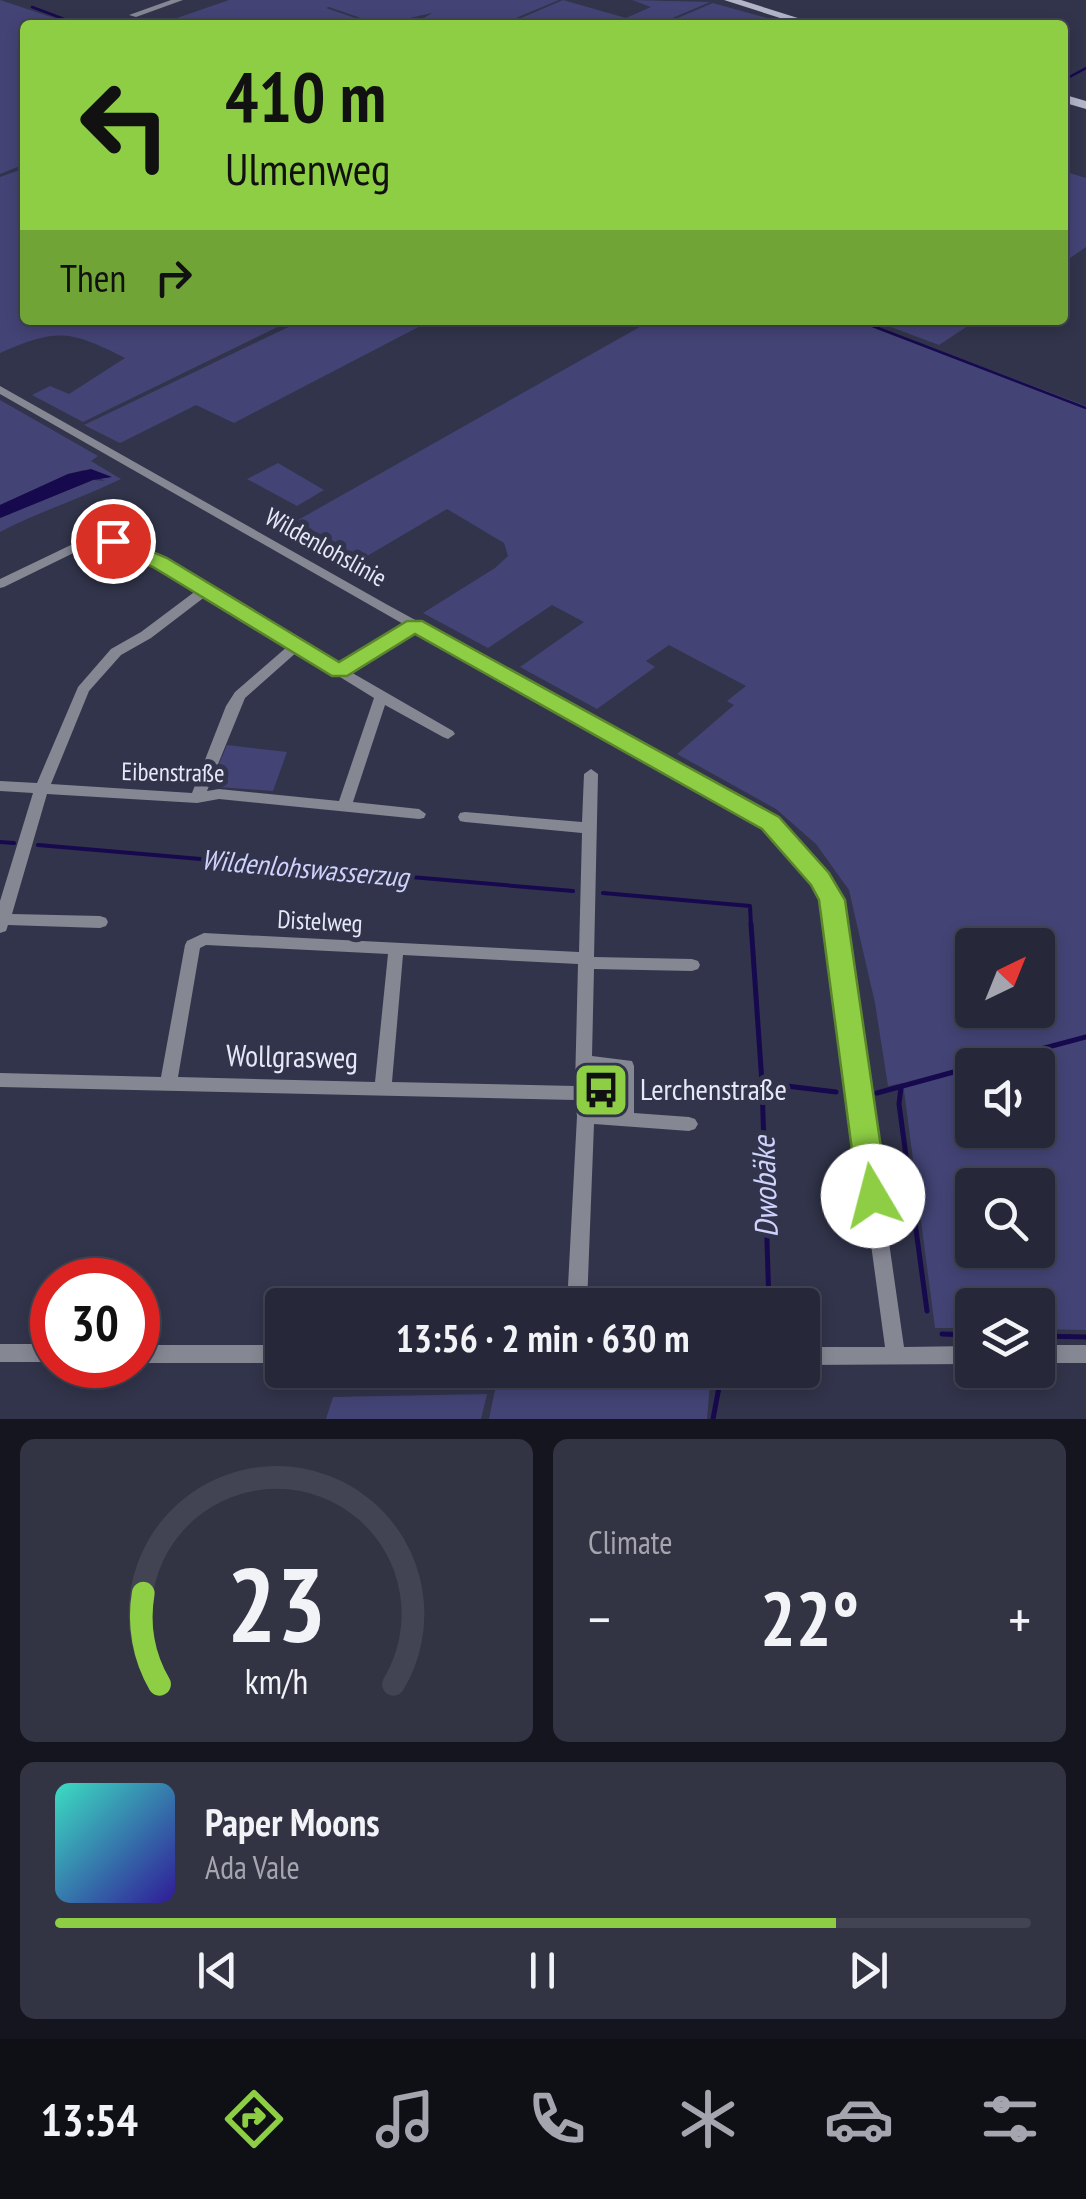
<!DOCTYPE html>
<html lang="en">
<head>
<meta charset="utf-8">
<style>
  :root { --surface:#262738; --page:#323343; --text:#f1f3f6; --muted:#a4a5ae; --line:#424453; --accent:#8dce44 }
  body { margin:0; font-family:"PT Sans Narrow",sans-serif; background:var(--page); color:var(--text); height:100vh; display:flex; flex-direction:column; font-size:38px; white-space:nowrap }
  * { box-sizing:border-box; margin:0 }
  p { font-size:32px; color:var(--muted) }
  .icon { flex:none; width:55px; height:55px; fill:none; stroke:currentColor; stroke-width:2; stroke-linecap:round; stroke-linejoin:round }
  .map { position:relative; height:1419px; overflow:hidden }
  .side { display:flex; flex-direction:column; gap:20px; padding:20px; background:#15151f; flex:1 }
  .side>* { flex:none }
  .hud { position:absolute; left:20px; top:20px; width:1048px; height:305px; border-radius:10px; box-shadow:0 5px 15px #0003,0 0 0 2px var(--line); background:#8dce44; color:#111; overflow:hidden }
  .needle { width:65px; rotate:43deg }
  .controls { position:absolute; left:955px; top:928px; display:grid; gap:20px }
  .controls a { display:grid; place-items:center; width:100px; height:100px; border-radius:10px; background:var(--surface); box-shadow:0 5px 15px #0003,0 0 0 2px var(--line); font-size:50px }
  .speed { position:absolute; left:30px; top:1258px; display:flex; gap:20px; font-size:50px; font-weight:700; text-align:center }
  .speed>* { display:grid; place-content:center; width:130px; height:130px; border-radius:50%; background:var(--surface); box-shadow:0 5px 15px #0003,0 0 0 2px var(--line); line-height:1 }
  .speed .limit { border:15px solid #d22; background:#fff; color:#111 }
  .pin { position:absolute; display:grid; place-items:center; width:85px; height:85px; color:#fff; margin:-42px; border:5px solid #fff; border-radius:50%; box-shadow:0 2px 10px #0007 }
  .me { position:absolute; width:110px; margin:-55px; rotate:352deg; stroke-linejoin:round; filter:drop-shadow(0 0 8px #0008) }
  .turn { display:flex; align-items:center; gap:35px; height:210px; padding:0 40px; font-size:45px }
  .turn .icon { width:130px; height:130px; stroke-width:2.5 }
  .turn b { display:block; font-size:70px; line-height:85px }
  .then { display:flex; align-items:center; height:95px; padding:0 40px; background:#0003; gap:20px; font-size:38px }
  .big { font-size:75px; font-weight:600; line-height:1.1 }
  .side .widget { flex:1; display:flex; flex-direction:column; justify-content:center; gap:15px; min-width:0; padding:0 35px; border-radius:15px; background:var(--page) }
  .side .dial { align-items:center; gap:0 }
  .dial svg { height:260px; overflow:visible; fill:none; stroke:var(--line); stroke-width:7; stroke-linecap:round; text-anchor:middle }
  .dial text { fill:var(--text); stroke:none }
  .song { display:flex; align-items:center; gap:30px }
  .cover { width:120px; height:120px; border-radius:15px; background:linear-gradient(135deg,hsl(170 70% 55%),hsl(250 70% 35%)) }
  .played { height:10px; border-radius:5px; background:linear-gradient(90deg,var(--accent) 80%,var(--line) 80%) }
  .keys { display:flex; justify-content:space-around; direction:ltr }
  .heat { display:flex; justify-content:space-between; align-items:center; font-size:55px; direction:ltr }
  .side .tiles { flex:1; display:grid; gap:20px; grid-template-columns:1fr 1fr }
  .widget:last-child { grid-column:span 2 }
  .trip { position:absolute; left:265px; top:1288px; width:555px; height:100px; border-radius:10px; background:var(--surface); box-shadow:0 5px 15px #0003,0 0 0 2px var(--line); font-weight:600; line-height:100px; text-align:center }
  .dock { display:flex; height:160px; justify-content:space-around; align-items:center; background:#0f1016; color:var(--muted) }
  .dock .icon { width:70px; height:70px }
  .dock .selected { color:var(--accent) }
  .dock b { font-size:45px; color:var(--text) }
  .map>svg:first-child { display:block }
  .green { fill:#434475; fill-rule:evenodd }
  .water { fill:#17094e }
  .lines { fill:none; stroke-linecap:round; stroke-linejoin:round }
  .stream-far2 { stroke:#17094e; stroke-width:2.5 }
  .stream-far1 { stroke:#17094e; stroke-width:4 }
  .stream { stroke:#17094e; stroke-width:5 }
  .street { fill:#858793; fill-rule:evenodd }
  .secondary { fill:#b2b4c7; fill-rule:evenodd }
  .route { fill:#8dce44; stroke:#5c862c; stroke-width:2.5 }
  .labels { text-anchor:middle; stroke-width:10; stroke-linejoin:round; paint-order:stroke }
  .street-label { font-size:25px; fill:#e6e8f7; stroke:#32344b }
  .water-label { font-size:28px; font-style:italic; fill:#ced2fc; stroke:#32344b }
  .near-street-label { font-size:30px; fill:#e6e8f7; stroke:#32344b }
  .near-poi-label { font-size:30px; fill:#e6e8f7; stroke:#32344b; text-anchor:start }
  .near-water-label { font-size:32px; font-style:italic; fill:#ced2fc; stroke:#32344b }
</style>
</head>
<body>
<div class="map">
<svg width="1086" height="1419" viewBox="0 0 1086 1419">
  <rect width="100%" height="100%" fill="#32344b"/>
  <path class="green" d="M0 0 75 25H25V164L0 174Z
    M229 0H559L499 25H413L432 13 396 21 397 25H381L329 7 326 8 376 25H157Z
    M563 0 626 18 651 7 632 0 710 2 656 25H505Z
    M713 3 767 18 752 25H661Z
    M25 168V320H292L83 422 32 395 50 386 69 394 125 358C70 330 57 328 0 353V177Z
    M1063 171 1086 178V247L1063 263Z
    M303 320H432L234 423 196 405 120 443 84 425Z
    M652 320H858L1086 406V1330L1038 1329V1305H972V1328H935L903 1083 888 1086 875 1003 849 890 816 844 776 809 677 754 734 705 727 701 746 686 669 645 646 661 655 667 597 709 520 667 584 622 552 605 488 648 423 613 495 568 508 556 504 543 447 509 345 569 275 533ZM972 945H1038V1010H972ZM972 1065H1038V1130H972ZM972 1185H1038V1250H972Z
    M872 320H977L939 345Z
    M0 400 98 456 91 461 121 479C80 499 40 511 0 532V518L93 480 105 481 84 470 68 474 0 505Z
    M278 463 324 490 297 506 247 479Z
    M227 745 287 752 273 791 218 787 211 783Z
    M710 1384 707 1419H489L495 1390Z
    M487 1394 481 1419H326L333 1397Z"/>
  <path class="water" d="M91 469 112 477 93 480 0 518V505L68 474Z"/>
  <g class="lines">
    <path class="stream-far2" d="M32 7 80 25
      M1062 81 1086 68
      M857 320 1086 408"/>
    <path class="stream-far1" d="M0 842 14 843
      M38 845 573 891
      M603 893 750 906 751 926"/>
    <path class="stream" d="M751 924 762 1083
      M981 1065 1086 1037
      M901 1087 899 1104 927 1311
      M877 1093 972 1067
      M769 1305 762 1083 836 1092
      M942 1334 972 1335
      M1038 1336 1086 1337
      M713 1419 720 1382 727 1370"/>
    <path class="street" d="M171 0H183L136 17 129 15Z
      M0 386 386 604 754 805C791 830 817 862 840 900L904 1347 972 1346V1364L802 1365V1347H885L824 900C803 865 778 836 744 813L414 631 349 671 453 731 455 734 448 739 443 737 385 705 353 802 419 809 426 814 424 818 419 819 219 799 197 803 47 794 12 914 100 916 106 918 108 922 106 926 100 928 8 925 6 931 0 933V901L33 793 0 791V781L37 783 78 687 111 649 141 632 197 590 156 566 98 541 4 587 0 588V579L98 532 164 560 340 665 405 625 0 394ZM206 596 288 646 235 692 226 706 192 793 51 784 89 691 121 655 151 638ZM298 651 374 698 339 801 219 789 207 791 245 698Z
      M591 769 598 774 594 957 692 959 698 961 700 965 698 969 692 971 594 969 592 1056 632 1061 634 1066V1113L689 1117 695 1119 698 1124 695 1129 689 1131 594 1124 587 1305H567L577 1116 575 1100 0 1087V1073L161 1077 185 945 187 941 204 933 579 952 582 833 465 822 460 821 458 817 460 813 465 812 582 822 584 774ZM206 945 388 954 375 1082 178 1077 200 948ZM403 955 578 964 575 1086 392 1082ZM592 1069 617 1072 616 1111 594 1110Z
      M0 1344H52V1362H0Z
      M138 1345H282V1363H138Z
      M1038 1345H1086V1363H1038Z"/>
    <path class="secondary" d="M724 0H741L820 25H802Z
      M1062 94 1086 101V109L1062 102Z"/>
  </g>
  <path class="route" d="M113 535 167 558 339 662 407 621H422L779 817 829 873 845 900 888 1196 884 1205 873 1209 863 1205 858 1196 819 900 811 885 762 829 415 634 347 676H332L153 567 106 545 103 541Z"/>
  <defs>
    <g id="bus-square" transform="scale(2.875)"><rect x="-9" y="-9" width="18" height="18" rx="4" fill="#8dce44" stroke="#32344b"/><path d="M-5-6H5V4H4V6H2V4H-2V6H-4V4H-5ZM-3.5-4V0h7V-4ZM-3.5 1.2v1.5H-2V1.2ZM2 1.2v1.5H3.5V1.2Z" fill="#111"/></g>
  </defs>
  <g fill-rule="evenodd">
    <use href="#bus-square" x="601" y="1090"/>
  </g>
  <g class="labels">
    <g class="street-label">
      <text transform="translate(326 547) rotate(29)" y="9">Wildenlohslinie</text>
      <text transform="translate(173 772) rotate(1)" y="9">Eibenstraße</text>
      <text transform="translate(320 921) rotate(3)" y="9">Distelweg</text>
    </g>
    <g class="water-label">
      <text transform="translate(305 868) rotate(5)" y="10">Wildenlohswasserzug</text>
    </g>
    <g class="near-street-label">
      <text transform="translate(292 1057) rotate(1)" y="10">Wollgrasweg</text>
    </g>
    <g class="near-poi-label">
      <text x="640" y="1100">Lerchenstraße</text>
    </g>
    <g class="near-water-label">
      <text transform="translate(765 1187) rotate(-92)" y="11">Dwobäke</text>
    </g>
  </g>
</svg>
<div class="controls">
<a><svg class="needle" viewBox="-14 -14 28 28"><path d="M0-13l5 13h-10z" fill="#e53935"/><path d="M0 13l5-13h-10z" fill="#a4a5ae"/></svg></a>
<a><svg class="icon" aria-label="sound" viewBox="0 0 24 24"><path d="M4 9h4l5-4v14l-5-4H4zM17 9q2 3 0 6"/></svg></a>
<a><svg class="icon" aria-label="search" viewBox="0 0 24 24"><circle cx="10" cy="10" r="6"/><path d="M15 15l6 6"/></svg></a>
<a><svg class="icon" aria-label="layers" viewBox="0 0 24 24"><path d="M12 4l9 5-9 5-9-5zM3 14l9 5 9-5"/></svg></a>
</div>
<div class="speed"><div class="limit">30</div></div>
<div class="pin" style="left:113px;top:541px;background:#d93025"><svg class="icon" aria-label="arrive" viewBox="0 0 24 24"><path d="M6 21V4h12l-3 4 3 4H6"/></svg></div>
<svg class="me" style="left:873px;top:1196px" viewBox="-20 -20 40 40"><circle r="19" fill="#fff"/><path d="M0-13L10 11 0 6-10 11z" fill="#8dce44"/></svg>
<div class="trip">13:56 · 2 min · 630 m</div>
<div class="hud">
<div class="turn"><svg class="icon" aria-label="left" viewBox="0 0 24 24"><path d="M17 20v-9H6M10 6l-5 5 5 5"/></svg><div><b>410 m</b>Ulmenweg</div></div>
<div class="then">Then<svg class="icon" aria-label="right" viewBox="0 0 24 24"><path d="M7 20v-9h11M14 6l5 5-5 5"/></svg></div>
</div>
</div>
<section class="side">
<div class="tiles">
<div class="widget dial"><svg viewBox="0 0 100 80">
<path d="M14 69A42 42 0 1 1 86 69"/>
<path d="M14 69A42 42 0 0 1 9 41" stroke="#8dce44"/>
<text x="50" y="56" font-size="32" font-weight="700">23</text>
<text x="50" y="72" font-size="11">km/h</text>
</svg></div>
<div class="widget"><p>Climate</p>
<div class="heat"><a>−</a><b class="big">22°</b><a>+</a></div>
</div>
<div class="widget">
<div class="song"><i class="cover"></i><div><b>Paper Moons</b><p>Ada Vale</p></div></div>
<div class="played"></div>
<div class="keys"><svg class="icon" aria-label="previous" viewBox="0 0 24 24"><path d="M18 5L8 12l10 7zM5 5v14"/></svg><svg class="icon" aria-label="pause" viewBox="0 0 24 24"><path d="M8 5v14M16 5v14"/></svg><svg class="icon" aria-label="next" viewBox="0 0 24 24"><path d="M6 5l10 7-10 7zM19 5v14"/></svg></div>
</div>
</div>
</section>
<nav class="dock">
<b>13:54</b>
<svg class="icon selected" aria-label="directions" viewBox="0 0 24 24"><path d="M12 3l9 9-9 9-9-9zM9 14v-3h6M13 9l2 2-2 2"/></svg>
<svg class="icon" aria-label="music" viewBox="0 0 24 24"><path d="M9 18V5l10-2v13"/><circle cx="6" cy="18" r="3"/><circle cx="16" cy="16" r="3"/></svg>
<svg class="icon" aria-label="phone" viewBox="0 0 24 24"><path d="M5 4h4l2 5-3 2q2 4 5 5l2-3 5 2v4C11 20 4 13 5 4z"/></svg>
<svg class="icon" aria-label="climate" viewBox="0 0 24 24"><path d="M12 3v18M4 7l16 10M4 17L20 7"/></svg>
<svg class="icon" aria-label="car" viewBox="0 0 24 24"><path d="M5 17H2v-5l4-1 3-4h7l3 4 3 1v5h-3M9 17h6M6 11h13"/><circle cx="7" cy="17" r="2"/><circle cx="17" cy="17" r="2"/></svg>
<svg class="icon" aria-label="filters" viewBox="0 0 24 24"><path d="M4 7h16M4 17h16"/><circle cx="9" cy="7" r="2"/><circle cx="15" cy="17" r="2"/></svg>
</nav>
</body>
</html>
